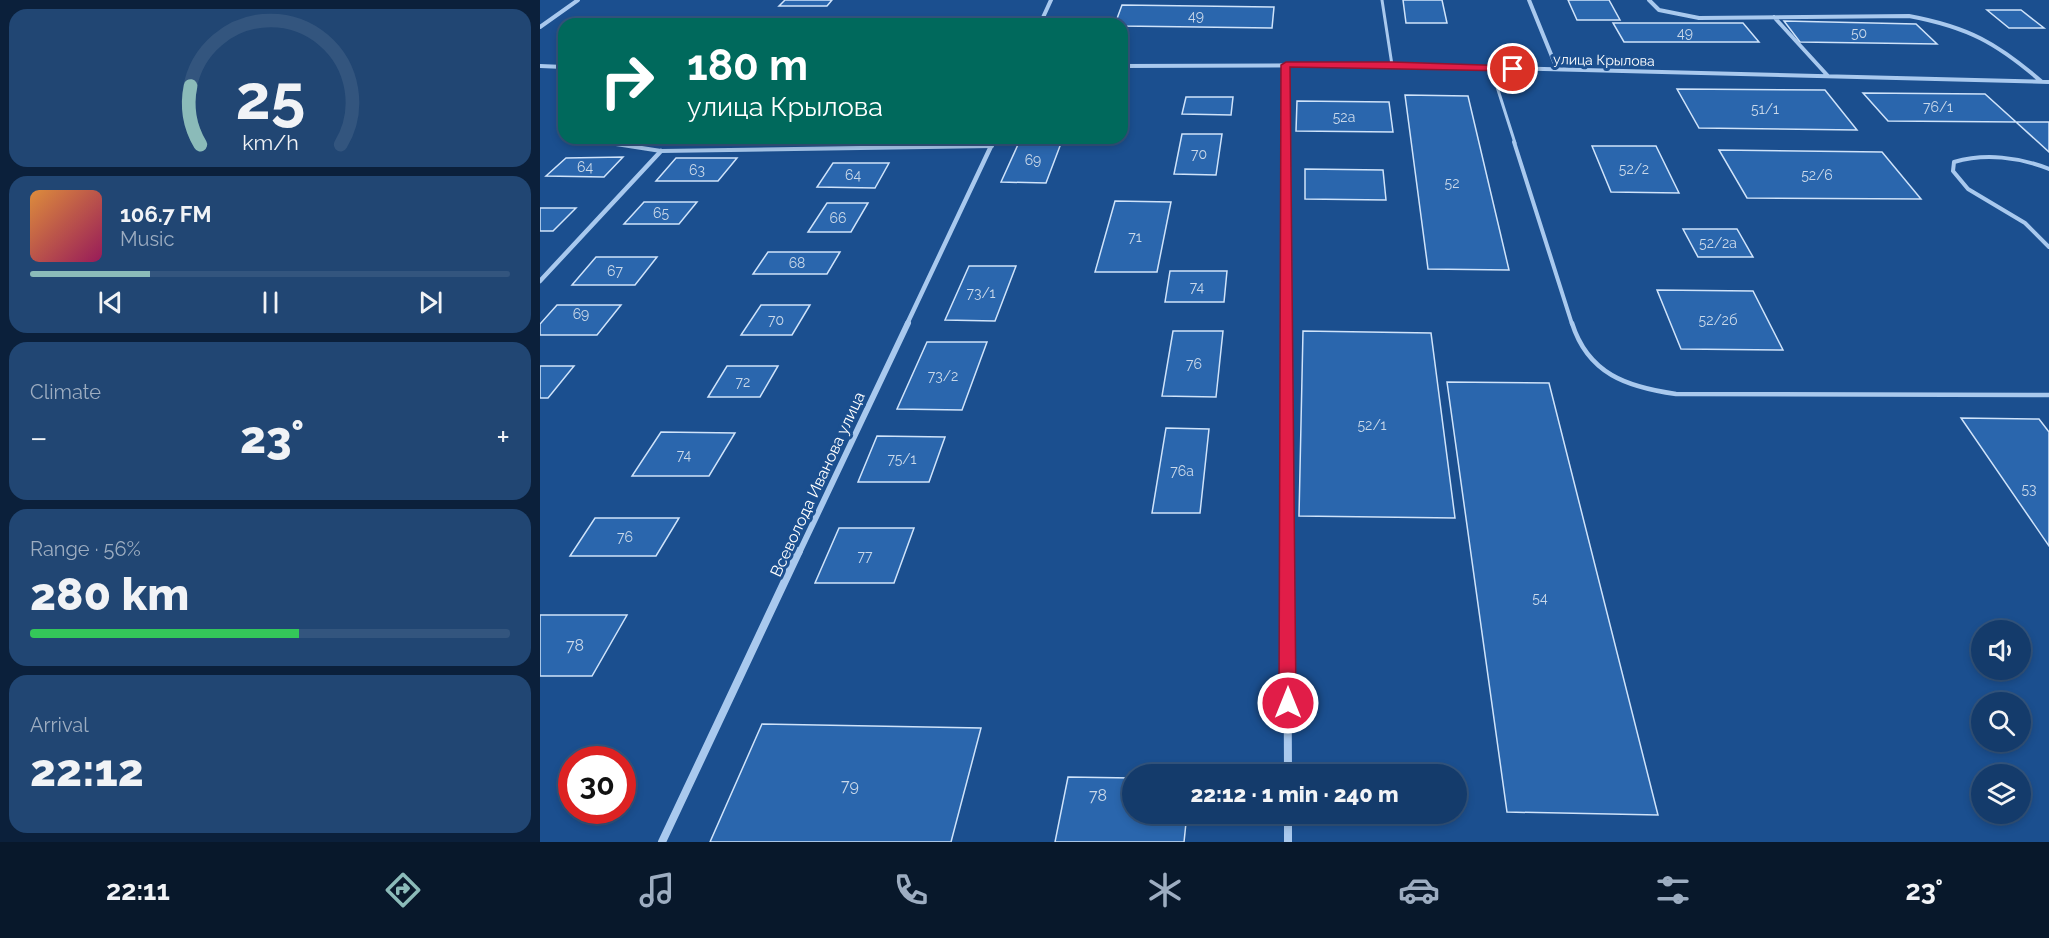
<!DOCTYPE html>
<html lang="en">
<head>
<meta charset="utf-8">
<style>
  :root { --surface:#143b6b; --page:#214673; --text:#f1f3f6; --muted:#9dadc1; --line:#33557e; --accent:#8bbbb9 }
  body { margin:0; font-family:Raleway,sans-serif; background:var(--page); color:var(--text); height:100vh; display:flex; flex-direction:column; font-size:22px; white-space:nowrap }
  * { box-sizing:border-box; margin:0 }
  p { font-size:20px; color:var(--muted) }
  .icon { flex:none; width:33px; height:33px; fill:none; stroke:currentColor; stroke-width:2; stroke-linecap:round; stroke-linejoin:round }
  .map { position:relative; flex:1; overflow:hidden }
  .side { display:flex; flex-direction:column; gap:9px; padding:9px; background:#0b203b; width:540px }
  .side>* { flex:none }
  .banner { position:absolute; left:18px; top:18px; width:570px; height:126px; border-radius:18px; box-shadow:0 3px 9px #0003,0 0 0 2px var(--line); background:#00695c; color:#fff; overflow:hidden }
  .controls { position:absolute; left:1431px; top:620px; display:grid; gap:12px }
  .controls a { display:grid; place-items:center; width:60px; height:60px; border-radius:50%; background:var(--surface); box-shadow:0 3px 9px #0003,0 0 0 2px var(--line); font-size:30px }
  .speed { position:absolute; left:18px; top:746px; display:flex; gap:12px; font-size:30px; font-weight:700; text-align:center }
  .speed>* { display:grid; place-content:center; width:78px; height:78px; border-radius:50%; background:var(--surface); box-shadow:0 3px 9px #0003,0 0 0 2px var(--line); line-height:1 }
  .speed .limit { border:9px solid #d22; background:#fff; color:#111 }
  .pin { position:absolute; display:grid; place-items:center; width:51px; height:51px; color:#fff; margin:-26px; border:3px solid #fff; border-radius:50%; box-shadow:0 2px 6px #0007 }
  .me { position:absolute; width:66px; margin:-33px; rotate:0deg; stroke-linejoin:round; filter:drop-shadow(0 0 4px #0008) }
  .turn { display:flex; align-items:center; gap:21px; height:126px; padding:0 30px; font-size:27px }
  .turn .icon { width:78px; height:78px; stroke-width:2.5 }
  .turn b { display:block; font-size:42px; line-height:51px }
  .big { font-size:45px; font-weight:800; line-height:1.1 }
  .side .tile { flex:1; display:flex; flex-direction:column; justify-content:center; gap:9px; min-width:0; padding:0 21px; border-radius:18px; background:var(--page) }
  .side .dial { align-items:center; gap:0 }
  .dial svg { height:156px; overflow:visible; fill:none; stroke:var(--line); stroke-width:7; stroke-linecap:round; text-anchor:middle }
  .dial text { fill:var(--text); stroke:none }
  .song { display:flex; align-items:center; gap:18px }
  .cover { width:72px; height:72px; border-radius:9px; background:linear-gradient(135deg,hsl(30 70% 55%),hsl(330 70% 35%)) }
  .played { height:6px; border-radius:3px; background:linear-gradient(90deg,var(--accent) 25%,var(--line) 25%) }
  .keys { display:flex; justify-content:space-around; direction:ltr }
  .heat { display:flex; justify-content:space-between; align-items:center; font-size:33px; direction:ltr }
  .charge { height:9px; border-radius:4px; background:linear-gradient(90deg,#34c759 56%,var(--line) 0) }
  .trip { position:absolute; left:582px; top:764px; width:345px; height:60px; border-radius:30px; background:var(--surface); box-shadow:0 3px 9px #0003,0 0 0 2px var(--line); font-weight:800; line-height:60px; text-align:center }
  .tab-bar { display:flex; height:96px; justify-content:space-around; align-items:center; background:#08182b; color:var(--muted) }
  .tab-bar .icon { width:42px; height:42px }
  .tab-bar .selected { color:var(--accent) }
  .tab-bar b { font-size:27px; color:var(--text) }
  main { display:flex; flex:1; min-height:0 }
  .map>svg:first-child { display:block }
  .building { fill:#2a66ad; stroke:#cfe3fa; stroke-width:1.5 }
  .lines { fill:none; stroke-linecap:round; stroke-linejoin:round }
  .lane-far2 { stroke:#a9c9ee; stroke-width:3 }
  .lane-far1 { stroke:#a9c9ee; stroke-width:4 }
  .lane { stroke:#a9c9ee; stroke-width:4.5 }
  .street-far3 { stroke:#a9c9ee; stroke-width:4 }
  .street-far2 { stroke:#a9c9ee; stroke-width:4.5 }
  .street-far1 { stroke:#a9c9ee; stroke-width:6 }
  .street { stroke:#a9c9ee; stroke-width:8 }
  .route { fill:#e11d48; stroke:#92132f; stroke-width:1.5 }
  .labels { text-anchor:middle; stroke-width:6; stroke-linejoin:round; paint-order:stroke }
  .number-label { font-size:14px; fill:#cad9ea }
  .far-street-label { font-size:14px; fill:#fff; stroke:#1b4f8f }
  .street-label { font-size:16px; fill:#fff; stroke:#1b4f8f }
  .near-number-label { font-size:16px; fill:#cad9ea }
</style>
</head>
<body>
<main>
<section class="side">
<div class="tile dial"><svg viewBox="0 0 100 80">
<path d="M14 69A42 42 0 1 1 86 69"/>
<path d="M14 69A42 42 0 0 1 9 39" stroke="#8bbbb9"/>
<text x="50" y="56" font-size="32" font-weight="700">25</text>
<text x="50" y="72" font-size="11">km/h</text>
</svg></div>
<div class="tile">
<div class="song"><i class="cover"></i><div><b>106.7 FM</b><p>Music</p></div></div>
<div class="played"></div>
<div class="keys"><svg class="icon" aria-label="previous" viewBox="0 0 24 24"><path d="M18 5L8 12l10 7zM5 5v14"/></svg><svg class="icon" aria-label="pause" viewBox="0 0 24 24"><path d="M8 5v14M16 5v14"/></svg><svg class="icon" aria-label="next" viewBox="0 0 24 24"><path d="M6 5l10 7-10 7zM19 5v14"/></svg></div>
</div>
<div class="tile"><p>Climate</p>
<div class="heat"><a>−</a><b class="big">23°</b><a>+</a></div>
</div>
<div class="tile"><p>Range · 56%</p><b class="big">280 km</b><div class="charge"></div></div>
<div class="tile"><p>Arrival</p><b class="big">22:12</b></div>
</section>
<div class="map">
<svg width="1509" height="842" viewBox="0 0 1509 842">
  <rect width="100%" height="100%" fill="#1b4f8f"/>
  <path class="building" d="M245 0H292L287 6H239Z
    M863 0H902L907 23H866Z
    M1028 0H1069L1080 20H1037Z
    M582 5 734 7 732 28 582 26V24H575Z
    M1447 10H1481L1504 28H1469Z
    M1244 21 1376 24 1397 44 1260 42Z
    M1073 23H1203L1219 42H1084Z
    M1137 89 1285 90 1317 130 1159 128Z
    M1323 93 1445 94 1476 122 1348 121Z
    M865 95 928 96 969 270 888 269Z
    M646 97H693L691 115 642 114Z
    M757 101 849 102 853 132 756 131Z
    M1476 122H1509V152Z
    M642 134H682L676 175 634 174Z
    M481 138H523L506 183 461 182Z
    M1052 146H1116L1139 193 1071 192Z
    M1179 150 1342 152 1381 199 1207 198Z
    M83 157 64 177 6 176 26 158Z
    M136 158H197L178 181H116Z
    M293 163H349L335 188 277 187Z
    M765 169 843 170 846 200 765 199Z
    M575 201 631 202 617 272H555Z
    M104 202H157L139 224H84Z
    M287 203H328L311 232H268Z
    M0 208H36L13 231H0Z
    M1143 229H1197L1213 257H1158Z
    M228 252H300L287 274H213Z
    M56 257H117L95 285H32Z
    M429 266H476L455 321 405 320Z
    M630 271H687L684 302H625Z
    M1117 290 1213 291 1243 350 1141 349Z
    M17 305H81L57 335H0V324Z
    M221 305H270L252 335H201Z
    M633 331H683L676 397 622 396Z
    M763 331 891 333 915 518 759 516Z
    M387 342H447L422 410 357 409Z
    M0 366H34L8 398H0Z
    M187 366H238L220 397H168Z
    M907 382 1009 383 1118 815 967 812Z
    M1421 418 1499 419 1509 432V546Z
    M626 428 669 429 660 513H612Z
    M121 432 195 433 169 476H92Z
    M337 436 405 437 389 482H318Z
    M55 518H139L116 556H30Z
    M299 528H374L354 583H275Z
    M0 615H87L52 676H0Z
    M222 724 441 728 411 842H170Z
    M528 777 592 778V813H647L644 842H515Z"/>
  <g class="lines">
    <path class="lane-far2" d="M842 0 852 65
      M951 68 975 143
      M75 138 76 143"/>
    <path class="lane-far1" d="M76 142V144L121 151 452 146
      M974 142 1032 324
      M1509 169C1479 157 1445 153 1414 162L1413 171 1428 189 1485 223 1509 247"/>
    <path class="lane" d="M1032 323C1048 374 1087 387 1136 394L1509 395"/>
    <path class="street-far3" d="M989 0 1017 69
      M1109 0 1119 10 1159 18 1369 16C1428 27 1457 43 1502 82
      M1234 17 1288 76
      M500 24 511 0
      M0 27 38 0
      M746 65V143
      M0 66 24 67
      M582 66 852 65 1509 82
      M452 143 455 138"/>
    <path class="street-far2" d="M746 142 747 324
      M0 281 121 151
      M367 324 453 142"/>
    <path class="street-far1" d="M747 323V553
      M259 553 368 323"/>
    <path class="street" d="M747 551 748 774
      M748 813V842
      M122 842 259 551"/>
  </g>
  <path class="route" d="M852 62 973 66 977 69 973 71 750 67 756 703 754 709 748 712 741 709 739 703 741 65 746 62Z"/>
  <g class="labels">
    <g class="number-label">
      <text x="656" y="21">49</text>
      <text x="1145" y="38">49</text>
      <text x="1319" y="38">50</text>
      <text x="1398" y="112">76/1</text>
      <text x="1225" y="114">51/1</text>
      <text x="804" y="122">52а</text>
      <text x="659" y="159">70</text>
      <text x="493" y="165">69</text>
      <text x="45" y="172">64</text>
      <text x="1094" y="174">52/2</text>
      <text x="157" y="175">63</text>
      <text x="313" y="180">64</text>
      <text x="1277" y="180">52/6</text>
      <text x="912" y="188">52</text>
      <text x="121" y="218">65</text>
      <text x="298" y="223">66</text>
      <text x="595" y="242">71</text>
      <text x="1178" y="248">52/2а</text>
      <text x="257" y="268">68</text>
      <text x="75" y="276">67</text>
      <text x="657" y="292">74</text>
      <text x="441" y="298">73/1</text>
      <text x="41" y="319">69</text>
      <text x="236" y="325">70</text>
      <text x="1178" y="325">52/2б</text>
      <text x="654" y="369">76</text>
      <text x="403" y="381">73/2</text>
      <text x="203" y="387">72</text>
      <text x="832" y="430">52/1</text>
      <text x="144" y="460">74</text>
      <text x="362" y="464">75/1</text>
      <text x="642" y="476">76а</text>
      <text x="1489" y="494">53</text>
      <text x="85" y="542">76</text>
      <text x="325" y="561">77</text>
      <text x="1000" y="603">54</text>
    </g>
    <g class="far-street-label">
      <text transform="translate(1064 60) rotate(1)" y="5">улица Крылова</text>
    </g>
    <g class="street-label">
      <text transform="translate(277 484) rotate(-65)" y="6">Всеволода Иванова улица</text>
    </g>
    <g class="near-number-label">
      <text x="35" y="651">78</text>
      <text x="310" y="791">79</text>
      <text x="558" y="801">78</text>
    </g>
  </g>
</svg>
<div class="controls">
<a><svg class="icon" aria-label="sound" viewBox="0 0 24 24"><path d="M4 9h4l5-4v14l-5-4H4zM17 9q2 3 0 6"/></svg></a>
<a><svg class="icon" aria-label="search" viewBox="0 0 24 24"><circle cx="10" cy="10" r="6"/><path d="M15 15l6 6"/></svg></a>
<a><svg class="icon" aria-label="layers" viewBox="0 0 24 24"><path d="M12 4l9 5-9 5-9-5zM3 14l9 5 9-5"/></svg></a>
</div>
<div class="speed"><div class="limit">30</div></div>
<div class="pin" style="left:973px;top:69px;background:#d93025"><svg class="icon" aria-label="arrive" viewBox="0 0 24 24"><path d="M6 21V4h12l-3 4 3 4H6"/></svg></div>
<svg class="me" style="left:748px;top:703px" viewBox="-20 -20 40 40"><circle r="17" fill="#e11d48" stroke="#fff" stroke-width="3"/><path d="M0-11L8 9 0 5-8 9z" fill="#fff"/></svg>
<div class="trip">22:12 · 1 min · 240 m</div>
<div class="banner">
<div class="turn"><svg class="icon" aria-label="right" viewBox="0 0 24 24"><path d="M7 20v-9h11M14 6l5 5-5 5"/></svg><div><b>180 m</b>улица Крылова</div></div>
</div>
</div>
</main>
<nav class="tab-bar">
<b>22:11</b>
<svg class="icon selected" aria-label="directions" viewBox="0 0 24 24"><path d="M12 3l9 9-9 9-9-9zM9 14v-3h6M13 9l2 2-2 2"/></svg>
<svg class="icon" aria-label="music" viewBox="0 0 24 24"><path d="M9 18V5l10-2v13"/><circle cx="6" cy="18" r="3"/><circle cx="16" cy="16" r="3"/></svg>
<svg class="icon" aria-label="phone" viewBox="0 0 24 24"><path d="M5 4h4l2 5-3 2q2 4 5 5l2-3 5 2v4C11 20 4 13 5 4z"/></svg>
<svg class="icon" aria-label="climate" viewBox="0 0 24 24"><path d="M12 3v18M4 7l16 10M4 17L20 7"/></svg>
<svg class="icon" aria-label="car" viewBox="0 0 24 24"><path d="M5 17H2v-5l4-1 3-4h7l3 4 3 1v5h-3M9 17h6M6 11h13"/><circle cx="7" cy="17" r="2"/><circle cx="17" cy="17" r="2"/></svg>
<svg class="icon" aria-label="filters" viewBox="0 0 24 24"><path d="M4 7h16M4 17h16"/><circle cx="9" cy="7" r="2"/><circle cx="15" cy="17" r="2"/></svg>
<b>23°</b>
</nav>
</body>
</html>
